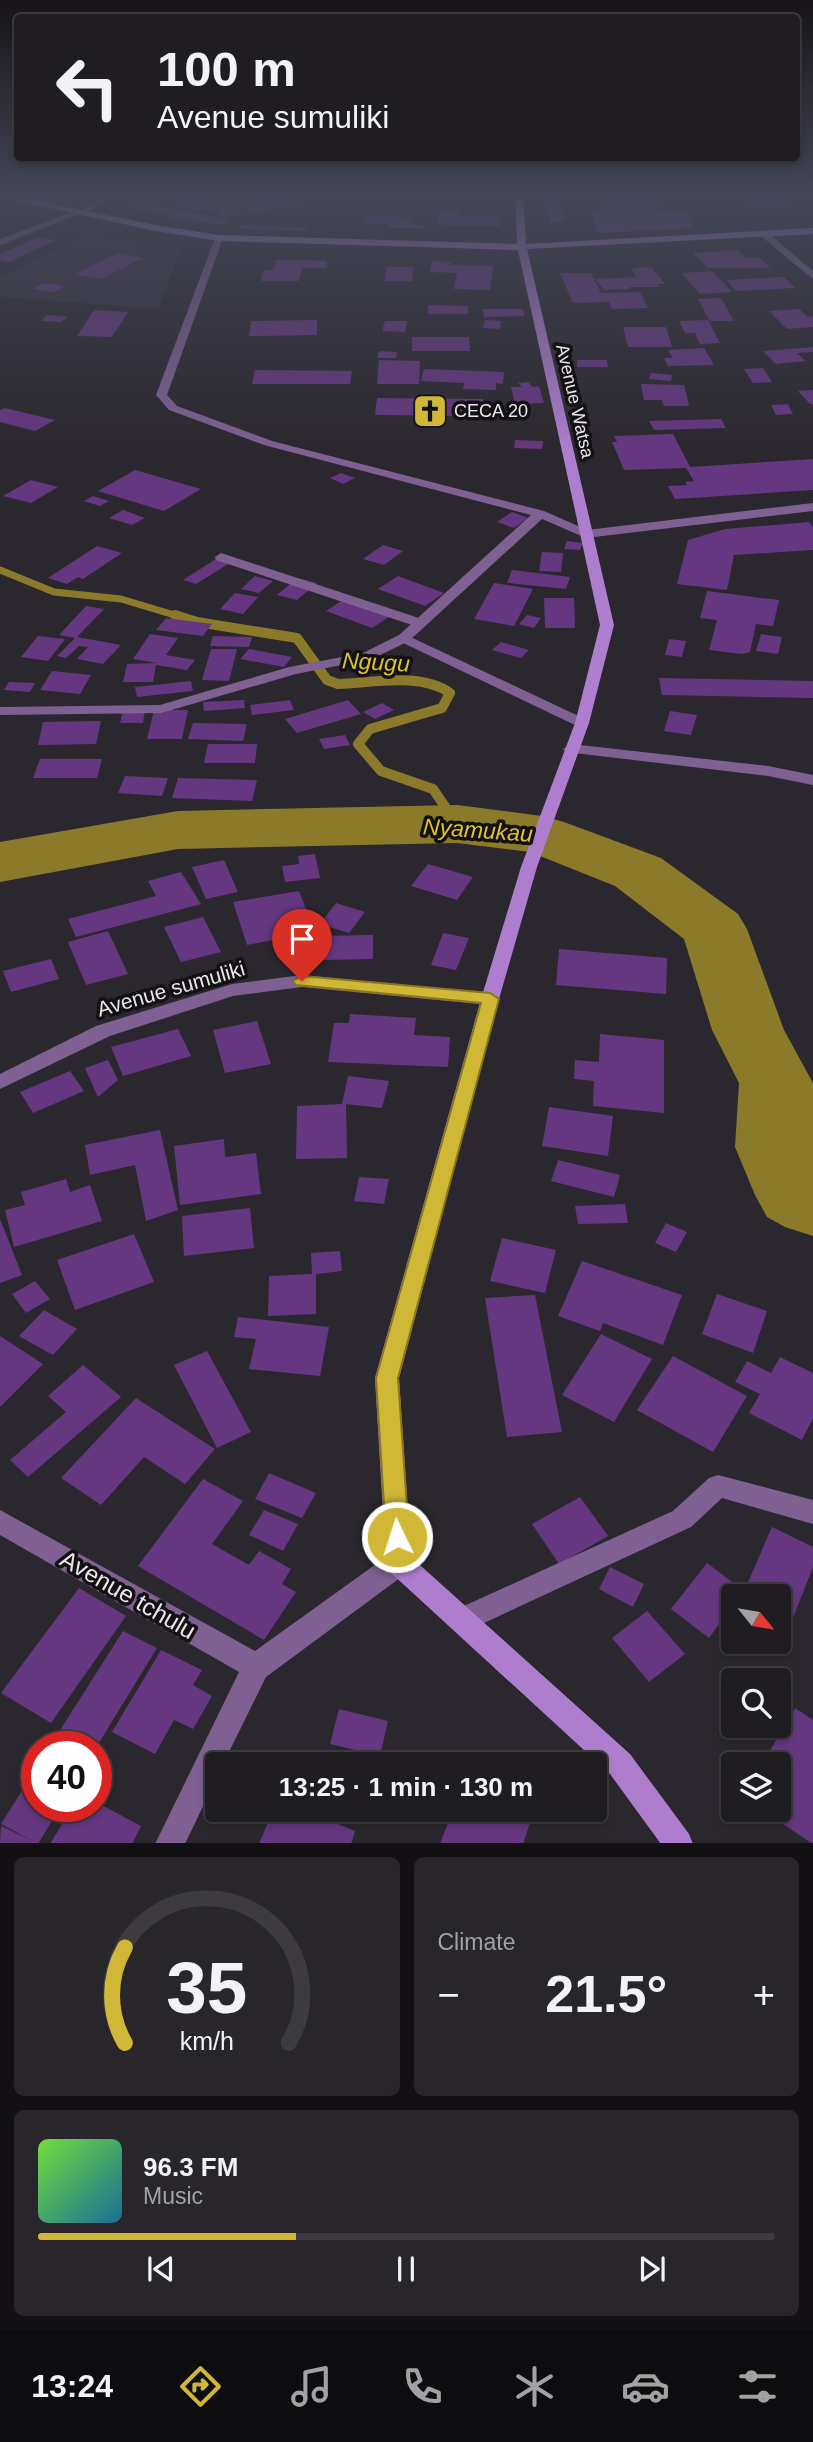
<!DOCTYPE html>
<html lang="en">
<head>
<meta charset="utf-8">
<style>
  :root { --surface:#201d22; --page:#28262a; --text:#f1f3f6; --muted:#a2a2a5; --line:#3d3b40; --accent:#d0b736 }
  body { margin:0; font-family:Helvetica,sans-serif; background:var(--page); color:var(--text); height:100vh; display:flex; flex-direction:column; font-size:26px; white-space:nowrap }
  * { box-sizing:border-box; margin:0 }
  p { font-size:23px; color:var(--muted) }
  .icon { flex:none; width:38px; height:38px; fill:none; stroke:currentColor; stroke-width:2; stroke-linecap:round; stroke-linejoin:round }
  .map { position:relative; height:1843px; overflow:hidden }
  .panel { display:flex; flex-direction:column; gap:14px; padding:14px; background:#121013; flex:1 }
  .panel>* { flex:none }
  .hud { position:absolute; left:14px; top:14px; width:786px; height:147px; border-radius:7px; box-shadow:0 4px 10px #0003,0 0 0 2px var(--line); background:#201d22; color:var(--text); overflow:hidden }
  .needle { width:46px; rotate:120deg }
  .buttons { position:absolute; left:721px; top:1584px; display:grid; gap:14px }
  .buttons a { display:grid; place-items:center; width:70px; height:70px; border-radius:7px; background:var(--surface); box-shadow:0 4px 10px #0003,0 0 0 2px var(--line); font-size:35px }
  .speed { position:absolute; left:21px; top:1731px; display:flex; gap:14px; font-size:35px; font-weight:700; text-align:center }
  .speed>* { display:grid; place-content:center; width:91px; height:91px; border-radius:50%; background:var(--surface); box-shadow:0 4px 10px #0003,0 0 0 2px var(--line); line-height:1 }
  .speed .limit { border:10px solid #d22; background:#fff; color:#111 }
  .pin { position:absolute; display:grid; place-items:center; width:60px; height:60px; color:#fff; margin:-72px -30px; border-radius:50% 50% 50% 0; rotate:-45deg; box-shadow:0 0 7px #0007 }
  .pin .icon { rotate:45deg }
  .me { position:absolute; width:77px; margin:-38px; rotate:356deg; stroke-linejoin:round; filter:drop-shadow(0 0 5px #0008) }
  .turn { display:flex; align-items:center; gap:24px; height:147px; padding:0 28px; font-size:32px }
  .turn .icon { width:91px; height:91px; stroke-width:2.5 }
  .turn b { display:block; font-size:49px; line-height:60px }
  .big { font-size:52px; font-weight:700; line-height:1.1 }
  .panel .tile { flex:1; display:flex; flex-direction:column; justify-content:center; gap:10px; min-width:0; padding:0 24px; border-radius:10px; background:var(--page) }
  .panel .dial { align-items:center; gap:0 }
  .dial svg { height:182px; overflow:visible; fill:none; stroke:var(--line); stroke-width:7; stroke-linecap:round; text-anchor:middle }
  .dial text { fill:var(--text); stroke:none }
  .song { display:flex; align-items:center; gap:21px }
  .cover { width:84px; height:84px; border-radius:10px; background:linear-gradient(135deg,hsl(100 70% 55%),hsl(200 70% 35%)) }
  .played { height:7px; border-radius:4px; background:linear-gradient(90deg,var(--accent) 35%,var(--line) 35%) }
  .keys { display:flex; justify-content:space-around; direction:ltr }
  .heat { display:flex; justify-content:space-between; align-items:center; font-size:38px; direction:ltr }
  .panel .tiles { flex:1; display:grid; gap:14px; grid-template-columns:1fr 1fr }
  .tile:last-child { grid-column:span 2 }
  .trip { position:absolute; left:205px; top:1752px; width:402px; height:70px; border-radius:7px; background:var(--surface); box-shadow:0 4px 10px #0003,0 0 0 2px var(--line); font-weight:700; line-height:70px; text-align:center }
  .dock { display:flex; height:112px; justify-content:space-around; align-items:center; background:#0d0c0e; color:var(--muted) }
  .dock .icon { width:49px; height:49px }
  .dock .on { color:var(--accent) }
  .dock b { font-size:32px; color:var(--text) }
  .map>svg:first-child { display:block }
  .built { fill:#37303c }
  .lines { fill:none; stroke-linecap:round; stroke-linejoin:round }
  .stream-far1 { stroke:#8a7a2a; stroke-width:7 }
  .stream { stroke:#8a7a2a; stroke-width:10 }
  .river { fill:#8a7a2a; fill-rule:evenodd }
  .building { fill:#653781 }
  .lane { fill:#7e6092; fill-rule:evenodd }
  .street { fill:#7e6092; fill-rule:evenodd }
  .secondary { fill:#ae7dce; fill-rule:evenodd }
  .route { fill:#d0b736; stroke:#877723; stroke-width:2 }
  .labels { text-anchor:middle; stroke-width:7; stroke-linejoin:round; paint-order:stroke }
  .far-street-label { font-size:18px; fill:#eae7ec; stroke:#131114 }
  .far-poi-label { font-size:18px; fill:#eae7ec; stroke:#131114; text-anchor:start }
  .street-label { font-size:21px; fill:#eae7ec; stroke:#131114 }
  .water-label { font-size:23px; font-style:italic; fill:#ddc230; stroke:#131114 }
  .near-street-label { font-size:24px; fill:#eae7ec; stroke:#131114 }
</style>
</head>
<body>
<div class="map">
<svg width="813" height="1844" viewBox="0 0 813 1844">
  <rect width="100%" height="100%" fill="#2b272e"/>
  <path class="built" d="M84 235 181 249 158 309 0 297V277Z"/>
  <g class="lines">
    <path class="stream-far1" d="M0 570 54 592 121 599 181 617"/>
    <path class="stream" d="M175 615 197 622 297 638 327 680 338 684C372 683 421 672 450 693L442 708 370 729 358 744 381 771 433 789 457 824"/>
    <path class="river" d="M457 805 542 816 564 822 661 858 738 914 747 929 784 1030 813 1083V1236L785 1227 767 1217 755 1195 735 1147 739 1083 712 1030 684 939 615 886 530 852 457 843 178 849 0 882V842L178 811Z"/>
  </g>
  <path class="building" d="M38 192H53L73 197 65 200Z
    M177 192H192L198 193 192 199 171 197Z
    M574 192H668L672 201H576Z
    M262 195 305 198 296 208H268L263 214 245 213Z
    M776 195 788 207H754L743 197Z
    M135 196 152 198 155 206 176 210 166 215 135 209 128 199Z
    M559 198 565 222H551L545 199Z
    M181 201 246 206 235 216 218 215 222 211 173 207Z
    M600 203H656L660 211H688L695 228 598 233 591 212 603 211Z
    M179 211 230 219 220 225 168 217Z
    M440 212H461L460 216 500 217V226L437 225Z
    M366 214 413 218 412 225H425V228H388V224H363Z
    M241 226 308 228 307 231 239 228Z
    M38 237 56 240 9 262 0 260V254Z
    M738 250 746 258 758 257 771 268H708L693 253Z
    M118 253 143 258 100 279 75 274Z
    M276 260H307L327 261V268H302L299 281H261L263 270H273Z
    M432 261 451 262 450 265 493 266 490 290 454 289 457 273 430 272Z
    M387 267H413L412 281H385Z
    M641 267 652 268 665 284H658L660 287H629L630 289 604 290 595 279 637 277 631 269Z
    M712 271 732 292 700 294 681 273Z
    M560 273H591L601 293 640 292 648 308 612 309 609 302 573 303Z
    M784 277 795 288 736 291 726 280Z
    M43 283 64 286 55 292 33 289Z
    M721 298 734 321H710L698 299Z
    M428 305 468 306V314H428Z
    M483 309H523L525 316 484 317Z
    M799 309 808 317 813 316V327L787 329 769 311Z
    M94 310 128 312 112 337 77 336Z
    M47 315 68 317 61 322 41 321Z
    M317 320V335L249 336 251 321Z
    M485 320 501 321 500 329 483 328Z
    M708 320 720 343 700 344 695 333H685L679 321Z
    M385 321H407L405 332 382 331Z
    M623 327H666L672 347H628Z
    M412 337H469L470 351H412Z
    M813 347V352L797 353 806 361 776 364 763 351Z
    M704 348 714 365 668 366 664 358H673L668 350Z
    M379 351 397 352 396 358H377Z
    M379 360 420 361 419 384H377Z
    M577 360H607L608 367H577Z
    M763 368 772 382 753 383 744 369Z
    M424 369 504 372 503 384 496 383V390L463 389 464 383 421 381Z
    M255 370 352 371 350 384H252Z
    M651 373 672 375 671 381 649 379Z
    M528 382 533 387 539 386 544 403 515 404 511 387H522L518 383Z
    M641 384 684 385 689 406H664L662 400H644Z
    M813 390V404H810L798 391Z
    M377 398 483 399 484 416 375 415Z
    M788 404 793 414 776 415 771 405Z
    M5 408 55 420 35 431 0 422V410Z
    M721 419 726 428 654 430 649 421Z
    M673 434 690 467 813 459V490L675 499 668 486 687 485 685 482 694 481 686 468 624 470 612 442H617L614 436Z
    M515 440 543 441 542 449 514 448Z
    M135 470 201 489 164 511 98 491Z
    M341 473 355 478 343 484 330 478Z
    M31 480 58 487 31 503 3 496Z
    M93 496 109 501 100 506 84 501Z
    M123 510 145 518 132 525 109 518Z
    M512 512 528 518 514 528 497 522Z
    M809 522 813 527V550L734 555 727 590 677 584 688 540 725 529Z
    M567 541 583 543 580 550 564 549Z
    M383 545 403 551 384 565 363 559Z
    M97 546 122 553 83 579 78 577 67 584 48 578Z
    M542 552 563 553 561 572 539 571Z
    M219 557 233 561 196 584 183 580Z
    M512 570 570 577 566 589 507 583Z
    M255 576 273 581 259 593 241 589Z
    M398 576 444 593 425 606 378 589Z
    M297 578 317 583 297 600 277 595Z
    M494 583 533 589 514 626 474 619Z
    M707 591 779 600 773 626 756 624 750 652 742 654 709 650 717 620 700 618Z
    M235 593 258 597 243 614 220 609Z
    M346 598 392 615 372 628 326 611Z
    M544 598H574L575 628H545Z
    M86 606 104 609 77 637 121 645 103 664 77 659 88 647 79 646 66 658 57 656 75 638 59 635Z
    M527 615 541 618 534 628 519 624Z
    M166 618 212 624 203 636 156 630Z
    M150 634 178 638 166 655 195 660 187 670 156 665 153 682H123L127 664 157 663 133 659Z
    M761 634 782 637 778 654 756 651Z
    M38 636 65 639 48 661 21 657Z
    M213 636 252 637 249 647 210 646Z
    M669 639 686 641 682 657 665 655Z
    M501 642 529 650 521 658 492 650Z
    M211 649H237L229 681 202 680Z
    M249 649 292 657 284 667 240 659Z
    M52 671 91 675 80 694 40 690Z
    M659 678 813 681V698L662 695Z
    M191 681 193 691 137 697 135 687Z
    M9 682 35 683 30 692 4 690Z
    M244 700 245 708 204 711 203 702Z
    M290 700 294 710 252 715 250 705Z
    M348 700 361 714 297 733 285 719Z
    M382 703 394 710 375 719 363 712Z
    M145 710 143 723H120L123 711Z
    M154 710H188L182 739H147Z
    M670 711 697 715 691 735 664 731Z
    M101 721 96 744 38 745 43 722Z
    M193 723 247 724 243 741 188 739Z
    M345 735 350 745 324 749 319 739Z
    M208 744H257L255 763H204Z
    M40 759H102L97 778H33Z
    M125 776 168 778 162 796 118 793Z
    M178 778 257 780 252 801 172 798Z
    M315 854 320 878 285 882 282 866 299 864 298 856Z
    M224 860 238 892 206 899 192 867Z
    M428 864 473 877 457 900 411 886Z
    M181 872 201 904 76 937 68 919 156 896 148 881Z
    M299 891 315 932 247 945 233 902Z
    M336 903 365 912 349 933 320 924Z
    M203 917 221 952 181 962 164 927Z
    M108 931 128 974 86 985 68 942Z
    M443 933 469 938 456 970 431 965Z
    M373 935V959L322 960 323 936Z
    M559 949 667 958 666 994 556 985Z
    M51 959 59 979 11 992 3 971Z
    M350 1014 416 1018 414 1035 450 1037 448 1067 328 1062 334 1023H349Z
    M257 1021 271 1064 225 1073 213 1030Z
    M178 1029 191 1056 123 1076 111 1047Z
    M600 1034 664 1040V1113L593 1106 594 1081 574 1079 575 1060 599 1062Z
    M108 1060 118 1080 98 1097 85 1068Z
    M70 1071 84 1091 33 1113 20 1092Z
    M348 1076 389 1081 382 1108 346 1104 347 1158 296 1159 297 1106 342 1104Z
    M549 1107 613 1116 608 1156 542 1146Z
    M160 1130 178 1210 146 1221 135 1165 90 1175 85 1145Z
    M224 1139 225 1157 256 1153 261 1194 180 1205 174 1146Z
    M558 1160 620 1175 614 1197 551 1181Z
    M359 1177 389 1179 384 1204 354 1201Z
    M66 1179 70 1192 90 1185 102 1221 14 1247 5 1210 25 1205 21 1192Z
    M625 1204 628 1223 578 1224 575 1206Z
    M250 1208 254 1248 184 1256 182 1216Z
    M0 1219 22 1275 0 1283Z
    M666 1223 687 1232 676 1252 655 1243Z
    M134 1234 154 1282 75 1310 57 1260Z
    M502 1238 556 1250 545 1293 490 1281Z
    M340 1251 342 1271 316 1274V1314L268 1316 269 1276 312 1274 311 1253Z
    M582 1261 682 1295 663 1345 603 1323 600 1331 558 1316Z
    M35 1281 50 1299 26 1313 12 1294Z
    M717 1294 767 1311 753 1353 702 1334Z
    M535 1295 562 1432 507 1437 485 1298Z
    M44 1310 77 1329 53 1355 19 1336Z
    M238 1317 329 1327 320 1376 249 1369 256 1339 234 1337Z
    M601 1334 652 1359 614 1422 562 1395Z
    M0 1336 43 1364 0 1407Z
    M207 1351 251 1432 217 1448 174 1365Z
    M673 1356 747 1396 713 1452 637 1410Z
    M780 1357 813 1373V1418L802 1440 749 1413 760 1394 735 1382 747 1361 771 1373Z
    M83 1365 121 1397 28 1477 10 1460 66 1412 48 1396Z
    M136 1398 215 1449 185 1484 144 1457 101 1505 61 1478Z
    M269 1473 316 1493 302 1518 255 1499Z
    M203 1479 243 1501 212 1544 249 1565 259 1551 291 1569 282 1584 296 1592 264 1640 138 1566Z
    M580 1497 608 1536 559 1564 532 1524Z
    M264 1510 298 1524 283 1551 249 1535Z
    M772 1527 813 1547V1567L780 1651 761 1642H779V1596H742Z
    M707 1563 744 1591 740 1596H733V1605L709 1638 671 1609Z
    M610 1567 644 1584 633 1607 599 1589Z
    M79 1588 126 1616 51 1723 1 1693Z
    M647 1611 685 1654 649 1682 612 1638Z
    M123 1631 157 1648 97 1746H50Z
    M161 1650 202 1670 193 1685 212 1696 193 1729 174 1720 155 1754 112 1732Z
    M795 1708 813 1720V1844L762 1810H779V1764H762Z
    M339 1709 388 1721 380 1756 330 1744Z
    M37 1767V1806H61L38 1844H0L1 1826 31 1840 1 1824Z
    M96 1802 141 1826 132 1844H50L73 1806H96Z
    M273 1810H303L355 1831 351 1844H259Z
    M453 1810H518L532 1816 523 1844H440Z"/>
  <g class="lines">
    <path class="lane" d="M80 209 87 211 0 245V239Z
      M221 553 425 620 427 623 420 627 415 626 216 560 215 557Z
      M404 634 587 720 589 723 587 726H577L399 641 397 638Z
      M571 744 768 766 813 775V785L768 776 566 752 563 749Z
      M718 1475 813 1500V1524L722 1498 691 1527 471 1629 462 1633 453 1629 449 1620 453 1611 673 1511 709 1478Z"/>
    <path class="street" d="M112 192H122L86 213 79 211Z
      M762 233H768L813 271V279L762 237Z
      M219 235 223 238 167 395 177 406 272 441 544 511 587 530 813 503V511L586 538 542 519 409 641 372 659 296 674 161 713 0 715V707L160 705 289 667 363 653 399 635 531 515 264 445 169 410 156 395 215 238Z
      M302 975 490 993 497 995 499 999 497 1003 490 1005 302 987 233 996 110 1036 0 1089V1074L96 1026 232 984Z
      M0 1510 255 1651 390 1554 399 1551 408 1554 412 1563 408 1572 266 1677 223 1764H217V1777L185 1844H155L239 1672 0 1535Z"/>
    <path class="secondary" d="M515 192H523L526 244 813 228V234L527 249 614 625 589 723 537 867 499 999 399 1378 411 1557 630 1754 689 1834 693 1844H661L610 1774 390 1572 386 1563 375 1378 481 999 521 867 575 723 600 625 518 250 219 241 155 231 0 197V193L155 225 219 235 517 244Z"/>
  </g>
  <linearGradient id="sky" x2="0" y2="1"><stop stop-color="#181519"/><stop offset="0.43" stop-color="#444757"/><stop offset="1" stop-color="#444757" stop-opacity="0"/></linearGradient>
  <rect width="813" height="450" fill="url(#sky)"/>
  <path class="route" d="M302 976 490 993 499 999 398 1378 409 1537 405 1544 397 1548 389 1544 386 1537 376 1378 481 1003 296 985 293 981Z"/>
  <defs>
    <g id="church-square" transform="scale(1.75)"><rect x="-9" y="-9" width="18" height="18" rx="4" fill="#d0b736" stroke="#131114"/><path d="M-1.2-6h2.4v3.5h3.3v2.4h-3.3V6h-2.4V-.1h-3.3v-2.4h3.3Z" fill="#111"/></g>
  </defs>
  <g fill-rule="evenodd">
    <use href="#church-square" x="430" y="411"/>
  </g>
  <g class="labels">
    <g class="far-street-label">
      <text transform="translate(575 401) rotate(77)" y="6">Avenue Watsa</text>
    </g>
    <g class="far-poi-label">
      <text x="454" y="417">CECA 20</text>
    </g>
    <g class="street-label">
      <text transform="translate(171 989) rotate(-16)" y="7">Avenue sumuliki</text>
    </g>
    <g class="water-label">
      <text transform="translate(376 662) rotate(3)" y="8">Ngugu</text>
      <text transform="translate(478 830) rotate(4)" y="8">Nyamukau</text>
    </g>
    <g class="near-street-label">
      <text transform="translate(128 1595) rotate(30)" y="8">Avenue tchulu</text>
    </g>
  </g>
</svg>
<div class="buttons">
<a><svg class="needle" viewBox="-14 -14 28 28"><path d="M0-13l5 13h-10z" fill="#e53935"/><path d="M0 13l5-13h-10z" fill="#a2a2a5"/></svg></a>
<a><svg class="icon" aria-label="search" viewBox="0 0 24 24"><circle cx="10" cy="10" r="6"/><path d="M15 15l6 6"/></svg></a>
<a><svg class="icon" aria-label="layers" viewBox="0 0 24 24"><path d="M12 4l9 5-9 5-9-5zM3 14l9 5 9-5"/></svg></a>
</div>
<div class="speed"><div class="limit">40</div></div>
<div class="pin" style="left:302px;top:981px;background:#d93025"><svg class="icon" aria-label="arrive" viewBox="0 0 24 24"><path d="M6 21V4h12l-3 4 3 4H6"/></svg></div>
<svg class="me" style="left:397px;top:1537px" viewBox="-20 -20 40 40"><circle r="17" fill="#d0b736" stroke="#fff" stroke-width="3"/><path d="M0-11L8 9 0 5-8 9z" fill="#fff"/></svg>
<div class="trip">13:25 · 1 min · 130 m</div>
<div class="hud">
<div class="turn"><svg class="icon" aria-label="left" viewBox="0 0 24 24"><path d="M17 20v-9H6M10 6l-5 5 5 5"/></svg><div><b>100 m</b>Avenue sumuliki</div></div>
</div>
</div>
<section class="panel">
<div class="tiles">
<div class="tile dial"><svg viewBox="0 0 100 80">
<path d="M14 69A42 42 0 1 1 86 69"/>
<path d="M14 69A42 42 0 0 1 14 27" stroke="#d0b736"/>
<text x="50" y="56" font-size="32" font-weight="700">35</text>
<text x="50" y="72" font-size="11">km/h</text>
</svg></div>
<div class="tile"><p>Climate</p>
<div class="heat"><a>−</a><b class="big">21.5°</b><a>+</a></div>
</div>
<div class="tile">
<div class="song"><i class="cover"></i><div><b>96.3 FM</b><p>Music</p></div></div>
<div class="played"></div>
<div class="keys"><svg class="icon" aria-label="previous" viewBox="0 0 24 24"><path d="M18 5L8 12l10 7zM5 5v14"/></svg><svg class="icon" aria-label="pause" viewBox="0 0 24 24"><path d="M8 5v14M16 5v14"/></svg><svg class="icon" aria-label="next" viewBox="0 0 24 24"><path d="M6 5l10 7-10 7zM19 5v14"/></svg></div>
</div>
</div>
</section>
<nav class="dock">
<b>13:24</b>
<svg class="icon on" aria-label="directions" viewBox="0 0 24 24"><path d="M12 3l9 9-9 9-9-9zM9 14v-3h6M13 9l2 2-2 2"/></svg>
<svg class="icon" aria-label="music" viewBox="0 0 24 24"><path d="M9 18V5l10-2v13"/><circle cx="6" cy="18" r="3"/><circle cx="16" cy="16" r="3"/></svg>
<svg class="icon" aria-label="phone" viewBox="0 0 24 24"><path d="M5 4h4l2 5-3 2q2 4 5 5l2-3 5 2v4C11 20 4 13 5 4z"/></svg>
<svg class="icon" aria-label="climate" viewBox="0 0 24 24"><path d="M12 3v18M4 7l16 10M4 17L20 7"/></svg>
<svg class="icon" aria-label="car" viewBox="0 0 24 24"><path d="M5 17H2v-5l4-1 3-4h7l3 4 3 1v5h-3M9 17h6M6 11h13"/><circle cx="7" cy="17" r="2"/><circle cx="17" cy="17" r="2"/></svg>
<svg class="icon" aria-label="filters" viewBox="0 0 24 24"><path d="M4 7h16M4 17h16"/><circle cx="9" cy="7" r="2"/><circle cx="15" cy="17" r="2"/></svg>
</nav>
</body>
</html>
